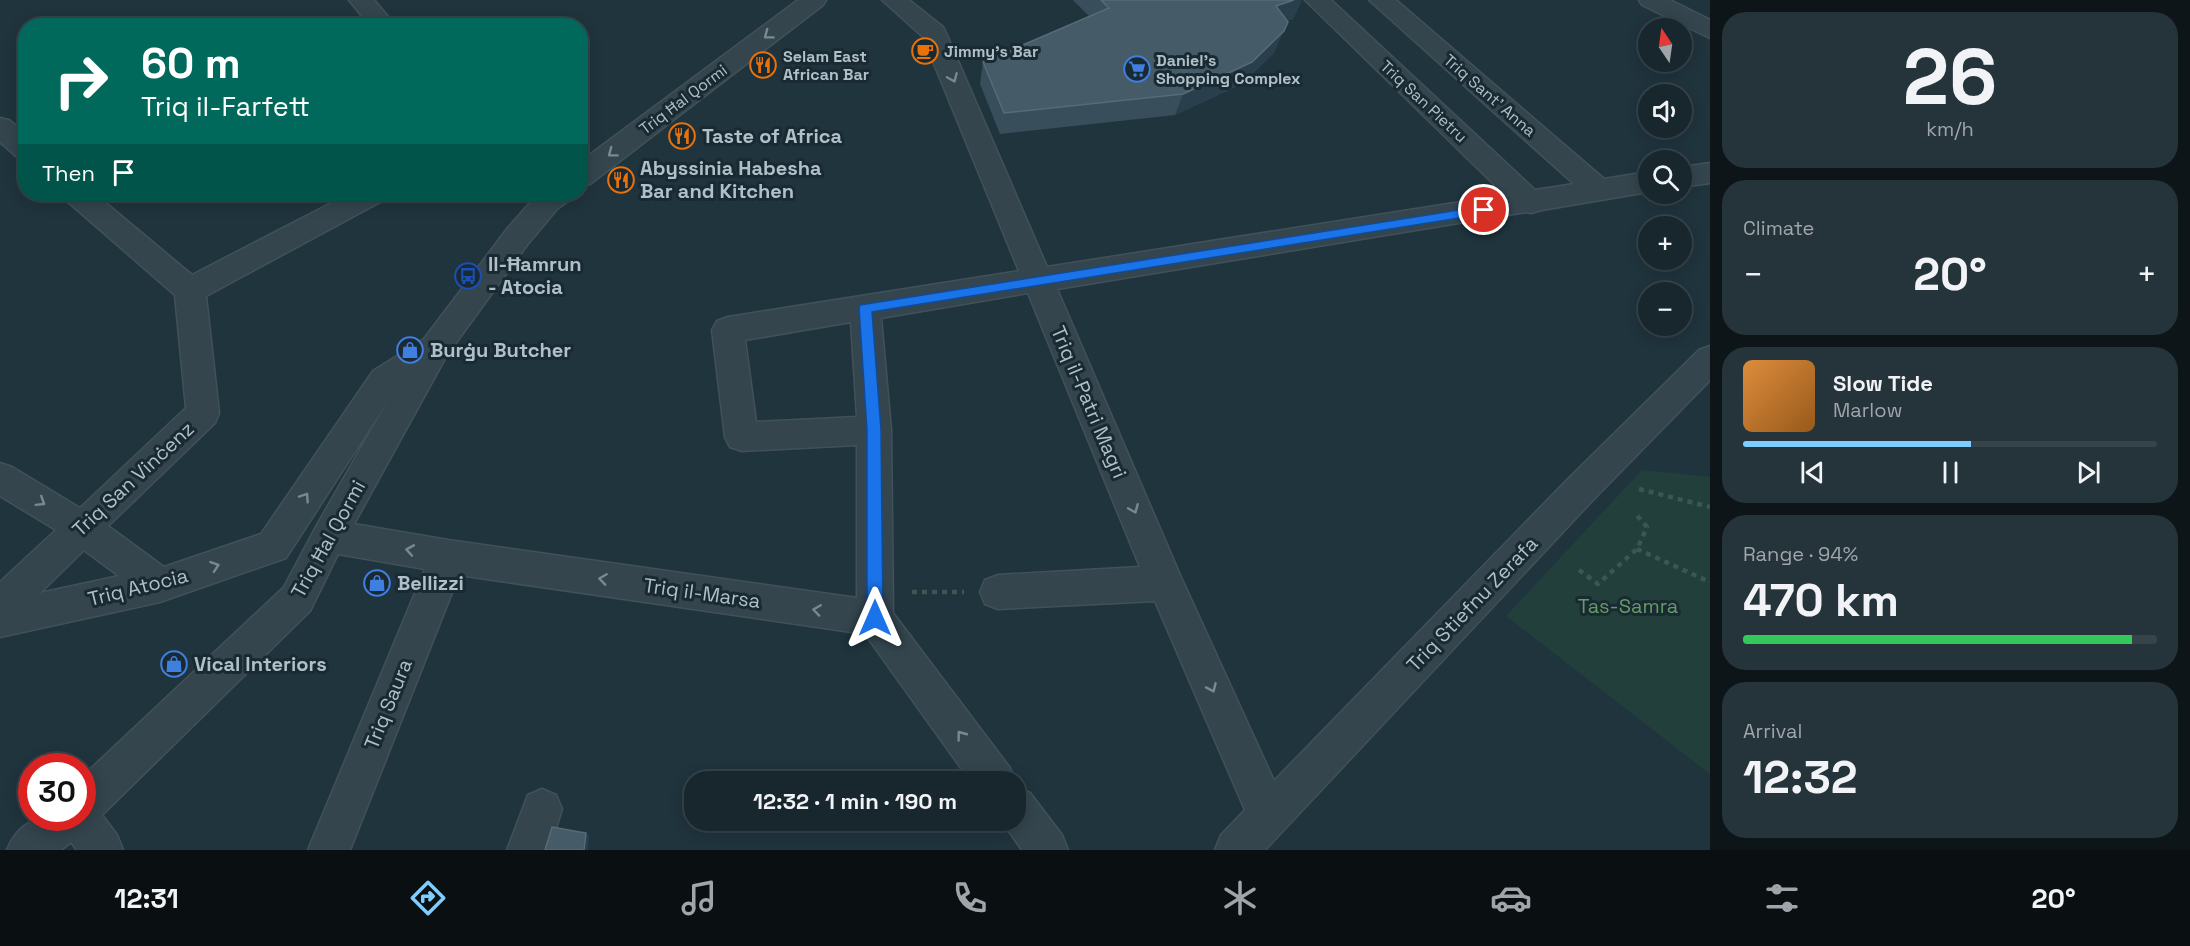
<!DOCTYPE html>
<html lang="en">
<head>
<meta charset="utf-8">
<style>
  :root { --surface:#18272e; --page:#25333a; --text:#f1f3f6; --muted:#9fa5aa; --line:#36444a; --accent:#7fcdff }
  body { margin:0; font-family:"Space Grotesk",sans-serif; background:var(--page); color:var(--text); height:100vh; display:flex; flex-direction:column; font-size:22px; white-space:nowrap }
  * { box-sizing:border-box; margin:0 }
  p { font-size:20px; color:var(--muted) }
  .icon { flex:none; width:33px; height:33px; fill:none; stroke:currentColor; stroke-width:2; stroke-linecap:round; stroke-linejoin:round }
  .map { position:relative; flex:1; overflow:hidden }
  .side { display:flex; flex-direction:column; gap:12px; padding:12px; background:#0d1519; width:480px }
  .side>* { flex:none }
  .banner { position:absolute; left:18px; top:18px; width:570px; height:183px; border-radius:24px; box-shadow:0 3px 15px #0003,0 0 0 2px var(--line); background:#00695c; color:#fff; overflow:hidden }
  .needle { width:39px; rotate:347deg }
  .fabs { position:absolute; left:1638px; top:18px; display:grid; gap:12px }
  .fabs a { display:grid; place-items:center; width:54px; height:54px; border-radius:50%; background:var(--surface); box-shadow:0 3px 15px #0003,0 0 0 2px var(--line); font-size:30px }
  .speed { position:absolute; left:18px; top:753px; display:flex; gap:12px; font-size:30px; font-weight:700; text-align:center }
  .speed>* { display:grid; place-content:center; width:78px; height:78px; border-radius:50%; background:var(--surface); box-shadow:0 3px 15px #0003,0 0 0 2px var(--line); line-height:1 }
  .speed .limit { border:9px solid #d22; background:#fff; color:#111 }
  .pin { position:absolute; display:grid; place-items:center; width:51px; height:51px; color:#fff; margin:-26px; border:3px solid #fff; border-radius:50%; box-shadow:0 2px 6px #0007 }
  .me { position:absolute; width:66px; margin:-33px; rotate:0deg; stroke-linejoin:round; filter:drop-shadow(0 0 4px #0008) }
  .turn { display:flex; align-items:center; gap:21px; height:126px; padding:0 24px; font-size:27px }
  .turn .icon { width:78px; height:78px; stroke-width:2.5 }
  .turn b { display:block; font-size:42px; line-height:51px }
  .then { display:flex; align-items:center; height:57px; padding:0 24px; background:#0003; gap:12px; font-size:22px }
  .big { font-size:45px; font-weight:700; line-height:1.1 }
  .side .widget { flex:1; display:flex; flex-direction:column; justify-content:center; gap:9px; min-width:0; padding:0 21px; border-radius:24px; background:var(--page) }
  .side .dial { align-items:center; gap:0 }
  .dial b { font-size:78px; line-height:1 }
  .song { display:flex; align-items:center; gap:18px }
  .cover { width:72px; height:72px; border-radius:9px; background:linear-gradient(135deg,hsl(30 70% 55%),hsl(30 70% 35%)) }
  .played { height:6px; border-radius:3px; background:linear-gradient(90deg,var(--accent) 55%,var(--line) 55%) }
  .keys { display:flex; justify-content:space-around; direction:ltr }
  .heat { display:flex; justify-content:space-between; align-items:center; font-size:33px; direction:ltr }
  .charge { height:9px; border-radius:4px; background:linear-gradient(90deg,#34c759 94%,var(--line) 0) }
  .trip { position:absolute; left:684px; top:771px; width:342px; height:60px; border-radius:24px; background:var(--surface); box-shadow:0 3px 15px #0003,0 0 0 2px var(--line); font-weight:700; line-height:60px; text-align:center }
  .tab-bar { display:flex; height:96px; justify-content:space-around; align-items:center; background:#0a1012; color:var(--muted) }
  .tab-bar .icon { width:42px; height:42px }
  .tab-bar .selected { color:var(--accent) }
  .tab-bar b { font-size:27px; color:var(--text) }
  main { display:flex; flex:1; min-height:0 }
  .map>svg:first-child { display:block }
  .green { fill:#223f3c }
  .lines { fill:none; stroke-linecap:round; stroke-linejoin:round }
  .minor-casing { stroke:#41515a; stroke-width:3 }
  .path { stroke:#3b5753; stroke-width:4.5; stroke-dasharray:5 5; stroke-linecap:butt }
  .minor { fill:#34454e; fill-rule:evenodd }
  .wall { fill:#384f5b }
  .shaded-wall { fill:#293f4b }
  .building { fill:#455b67; stroke:#566b77; stroke-width:1.5 }
  .oneway { stroke:#788992 }
  .route { fill:#1a73e8; stroke:#114b97; stroke-width:1.5 }
  .labels { text-anchor:middle; stroke-width:6; stroke-linejoin:round; paint-order:stroke }
  .far-poi-label { font-size:16px; font-weight:bold; fill:#b0c0ca; stroke:#1a2a33; text-anchor:start }
  .far-street-label { font-size:16px; fill:#b0c0ca; stroke:#1a2a33 }
  .poi-label { font-size:20px; font-weight:bold; fill:#b0c0ca; stroke:#1a2a33; text-anchor:start }
  .street-label { font-size:20px; fill:#b0c0ca; stroke:#1a2a33 }
  .park-label { font-size:20px; fill:#649d64; stroke:#1a2a33 }
</style>
</head>
<body>
<main>
<div class="map">
<svg width="1710" height="850" viewBox="0 0 1710 850">
  <rect width="100%" height="100%" fill="#20343e"/>
  <path class="green" d="M1642 470 1710 477V774L1506 616Z"/>
  <g class="lines">
    <g class="minor-casing">
      <path id="minor" d="M349 0H374L396 26H370Z
        M798 0H826L823 5 590 184 580 187V162Z
        M882 0H909L943 27 946 33 1047 267 1505 195 1305 0H1331L1535 190 1574 184 1369 0H1396L1604 179 1648 172V192L1542 210 1531 213 1526 212 1057 289 1180 575 1274 781 1567 480 1699 350 1710 346V380L1591 502 1265 850H1215L1221 835 1245 810 1155 601 998 609 985 604 980 592 985 580 998 575 1140 567 1028 293 881 318 891 430 893 613 1010 768 1016 782V784V782H971L865 634 459 575 350 850H308L425 569 338 554 310 611 102 815 117 835 123 850H77L71 842 61 850H7C23 812 47 818 82 818V777L284 587 317 525 389 399 286 558 160 602 0 637V582L56 530 0 496V463L12 467 80 508 186 408 175 295 67 201 63 194H95L192 275 349 194H386L382 201 206 296 219 413 215 423 108 526 164 567 261 534 373 371 424 339 507 229 537 195 572 194 568 201 557 209 527 245 447 355 354 524 448 540 857 598V445L742 451 730 447 725 437 712 330 717 321 728 317 1019 271 923 37ZM851 322 857 417 756 422 745 340ZM84 550 119 576 40 593Z
        M1639 0H1670L1710 20V38L1642 5Z
        M0 118 9 120 26 134V159L16 156 0 142Z
        M1710 163V183L1682 187V167Z
        M1016 787 1030 793 1062 835 1068 850H1022L1001 820H1016Z
        M542 789 556 795 562 809 549 850H507L528 795Z"/>
    </g>
    <path class="path" d="M1639 489 1710 507
      M1637 549 1710 582
      M1579 570 1598 584 1637 549 1647 527 1635 513
      M912 592H964"/>
    <use href="#minor" class="minor"/>
  </g>
  <path class="wall" d="M1073 0H1302L1293 19 1287 21 1274 53 1242 84 1175 115 1000 134 980 84 983 62 1089 16Z"/>
  <path class="shaded-wall" d="M1294 0H1302L1293 19 1266 29 1276 6Z
    M1284 31 1274 53 1242 84 1175 115 1183 94Z
    M586 833 589 835 588 850H584Z"/>
  <path class="building" d="M1101 0H1294L1276 6 1288 22 1284 31 1252 62 1183 94 1004 113 983 62 1109 8Z
    M552 827 586 833 584 850H545Z"/>
  <defs><path id="oneway-chevron" d="M-2-3.5L2.5 0L-2 3.5" fill="none" stroke-width="1.6" stroke-linecap="round" stroke-linejoin="round" transform="scale(1.5)"/></defs>
  <g class="oneway">
    <use href="#oneway-chevron" transform="translate(768 35) rotate(143)"/>
    <use href="#oneway-chevron" transform="translate(953 78) rotate(67)"/>
    <use href="#oneway-chevron" transform="translate(612 153) rotate(143)"/>
    <use href="#oneway-chevron" transform="translate(305 497) rotate(-56)"/>
    <use href="#oneway-chevron" transform="translate(41 502) rotate(32)"/>
    <use href="#oneway-chevron" transform="translate(1134 509) rotate(67)"/>
    <use href="#oneway-chevron" transform="translate(410 550) rotate(-170)"/>
    <use href="#oneway-chevron" transform="translate(215 566) rotate(-19)"/>
    <use href="#oneway-chevron" transform="translate(603 579) rotate(-172)"/>
    <use href="#oneway-chevron" transform="translate(817 610) rotate(-172)"/>
    <use href="#oneway-chevron" transform="translate(1212 688) rotate(66)"/>
    <use href="#oneway-chevron" transform="translate(961 735) rotate(-127)"/>
  </g>
  <path class="route" d="M1484 206 1490 210 1484 214 872 312 881 430 883 618 880 623 875 625 870 623 867 618V430L859 308 860 305Z"/>
  <defs>
    <g id="cafe-ring" transform="scale(1.35)"><circle r="9.5" fill="#1a2a33" stroke="#e8710a" stroke-width="1.5"/><path d="M-5.5-4.5H6V0H3Q3 3.5 0 3.5H-2.5Q-5.5 3.5-5.5 0ZM3-3.2v2h1.7v-2ZM-6 4.5H4V6H-6Z" fill="#e8710a"/></g>
    <g id="restaurant-ring" transform="scale(1.35)"><circle r="9.5" fill="#1a2a33" stroke="#e8710a" stroke-width="1.5"/><path d="M-5-6h1v4h1v-4h1v4h1v-4h1v5L-1.5 .5V6h-2V.5L-5-1ZM5-6V6H3V1.5H1.5Q1.5-4 5-6Z" fill="#e8710a"/></g>
    <g id="supermarket-ring" transform="scale(1.35)"><circle r="9.5" fill="#1a2a33" stroke="#3f7fe0" stroke-width="1.5"/><path d="M-6-5.5h2.5l.6 2H6L4.5 2H-2.5L-4.4-4H-6ZM-1.5 3.2a1.3 1.3 0 1 0 .1 0ZM3 3.2a1.3 1.3 0 1 0 .1 0Z" fill="#3f7fe0"/></g>
    <g id="bus-ring" transform="scale(1.35)"><circle r="9.5" fill="#1a2a33" stroke="#1a4fb4" stroke-width="1.5"/><path d="M-5-6H5V4H4V6H2V4H-2V6H-4V4H-5ZM-3.5-4V0h7V-4ZM-3.5 1.2v1.5H-2V1.2ZM2 1.2v1.5H3.5V1.2Z" fill="#1a4fb4"/></g>
    <g id="shop-ring" transform="scale(1.35)"><circle r="9.5" fill="#1a2a33" stroke="#3f7fe0" stroke-width="1.5"/><path d="M-5-2.5h2.3a2.7 3.5 0 0 1 5.4 0H5L5.5 6h-11ZM-1.5-2.5h3a1.5 2.3 0 0 0-3 0Z" fill="#3f7fe0"/></g>
  </defs>
  <g fill-rule="evenodd">
    <use href="#cafe-ring" x="925" y="51"/>
    <use href="#restaurant-ring" x="763" y="65"/>
    <use href="#supermarket-ring" x="1137" y="69"/>
    <use href="#restaurant-ring" x="682" y="136"/>
    <use href="#restaurant-ring" x="621" y="180"/>
    <use href="#bus-ring" x="468" y="276"/>
    <use href="#shop-ring" x="410" y="350"/>
    <use href="#shop-ring" x="377" y="583"/>
    <use href="#shop-ring" x="174" y="664"/>
  </g>
  <g class="labels">
    <g class="far-poi-label">
      <text x="944" y="57">Jimmy’s Bar</text>
      <text x="783" y="62">Selam East<tspan x="783" dy="18">African Bar</tspan></text>
      <text x="1156" y="66">Daniel's<tspan x="1156" dy="18">Shopping Complex</tspan></text>
    </g>
    <g class="far-street-label">
      <text transform="translate(1490 95) rotate(41)" y="6">Triq Sant' Anna</text>
      <text transform="translate(683 99) rotate(-37)" y="6">Triq Ħal Qormi</text>
      <text transform="translate(1424 101) rotate(43)" y="6">Triq San Pietru</text>
    </g>
    <g class="poi-label">
      <text x="702" y="143">Taste of Africa</text>
      <text x="640" y="175">Abyssinia Habesha<tspan x="640" dy="23">Bar and Kitchen</tspan></text>
      <text x="488" y="271">Il-Ħamrun<tspan x="488" dy="23">- Atocia</tspan></text>
      <text x="430" y="357">Burġu Butcher</text>
      <text x="397" y="590">Bellizzi</text>
      <text x="194" y="671">Vical Interiors</text>
    </g>
    <g class="street-label">
      <text transform="translate(1089 402) rotate(67)" y="7">Triq il-Patri Magri</text>
      <text transform="translate(133 479) rotate(-43)" y="7">Triq San Vinċenz</text>
      <text transform="translate(328 539) rotate(-61)" y="7">Triq Ħal Qormi</text>
      <text transform="translate(138 587) rotate(-14)" y="7">Triq Atocia</text>
      <text transform="translate(702 593) rotate(8)" y="7">Triq il-Marsa</text>
      <text transform="translate(1472 604) rotate(-46)" y="7">Triq Stiefnu Zerafa</text>
      <text transform="translate(388 704) rotate(-68)" y="7">Triq Saura</text>
    </g>
    <g class="park-label">
      <text x="1628" y="613">Tas-Samra</text>
    </g>
  </g>
</svg>
<div class="fabs">
<a><svg class="needle" viewBox="-14 -14 28 28"><path d="M0-13l5 13h-10z" fill="#e53935"/><path d="M0 13l5-13h-10z" fill="#9fa5aa"/></svg></a>
<a><svg class="icon" aria-label="sound" viewBox="0 0 24 24"><path d="M4 9h4l5-4v14l-5-4H4zM17 9q2 3 0 6"/></svg></a>
<a><svg class="icon" aria-label="search" viewBox="0 0 24 24"><circle cx="10" cy="10" r="6"/><path d="M15 15l6 6"/></svg></a>
<a>+</a>
<a>−</a>
</div>
<div class="speed"><div class="limit">30</div></div>
<div class="pin" style="left:1484px;top:210px;background:#d93025"><svg class="icon" aria-label="arrive" viewBox="0 0 24 24"><path d="M6 21V4h12l-3 4 3 4H6"/></svg></div>
<svg class="me" style="left:875px;top:618px" viewBox="-20 -20 40 40"><path d="M0-17L14 15 0 8-14 15z" fill="#1a73e8" stroke="#fff" stroke-width="4"/></svg>
<div class="trip">12:32 · 1 min · 190 m</div>
<div class="banner">
<div class="turn"><svg class="icon" aria-label="right" viewBox="0 0 24 24"><path d="M7 20v-9h11M14 6l5 5-5 5"/></svg><div><b>60 m</b>Triq il-Farfett</div></div>
<div class="then">Then<svg class="icon" aria-label="arrive" viewBox="0 0 24 24"><path d="M6 21V4h12l-3 4 3 4H6"/></svg></div>
</div>
</div>
<section class="side">
<div class="widget dial"><b>26</b><p>km/h</p></div>
<div class="widget"><p>Climate</p>
<div class="heat"><a>−</a><b class="big">20°</b><a>+</a></div>
</div>
<div class="widget">
<div class="song"><i class="cover"></i><div><b>Slow Tide</b><p>Marlow</p></div></div>
<div class="played"></div>
<div class="keys"><svg class="icon" aria-label="previous" viewBox="0 0 24 24"><path d="M18 5L8 12l10 7zM5 5v14"/></svg><svg class="icon" aria-label="pause" viewBox="0 0 24 24"><path d="M8 5v14M16 5v14"/></svg><svg class="icon" aria-label="next" viewBox="0 0 24 24"><path d="M6 5l10 7-10 7zM19 5v14"/></svg></div>
</div>
<div class="widget"><p>Range · 94%</p><b class="big">470 km</b><div class="charge"></div></div>
<div class="widget"><p>Arrival</p><b class="big">12:32</b></div>
</section>
</main>
<nav class="tab-bar">
<b>12:31</b>
<svg class="icon selected" aria-label="directions" viewBox="0 0 24 24"><path d="M12 3l9 9-9 9-9-9zM9 14v-3h6M13 9l2 2-2 2"/></svg>
<svg class="icon" aria-label="music" viewBox="0 0 24 24"><path d="M9 18V5l10-2v13"/><circle cx="6" cy="18" r="3"/><circle cx="16" cy="16" r="3"/></svg>
<svg class="icon" aria-label="phone" viewBox="0 0 24 24"><path d="M5 4h4l2 5-3 2q2 4 5 5l2-3 5 2v4C11 20 4 13 5 4z"/></svg>
<svg class="icon" aria-label="climate" viewBox="0 0 24 24"><path d="M12 3v18M4 7l16 10M4 17L20 7"/></svg>
<svg class="icon" aria-label="car" viewBox="0 0 24 24"><path d="M5 17H2v-5l4-1 3-4h7l3 4 3 1v5h-3M9 17h6M6 11h13"/><circle cx="7" cy="17" r="2"/><circle cx="17" cy="17" r="2"/></svg>
<svg class="icon" aria-label="filters" viewBox="0 0 24 24"><path d="M4 7h16M4 17h16"/><circle cx="9" cy="7" r="2"/><circle cx="15" cy="17" r="2"/></svg>
<b>20°</b>
</nav>
</body>
</html>
